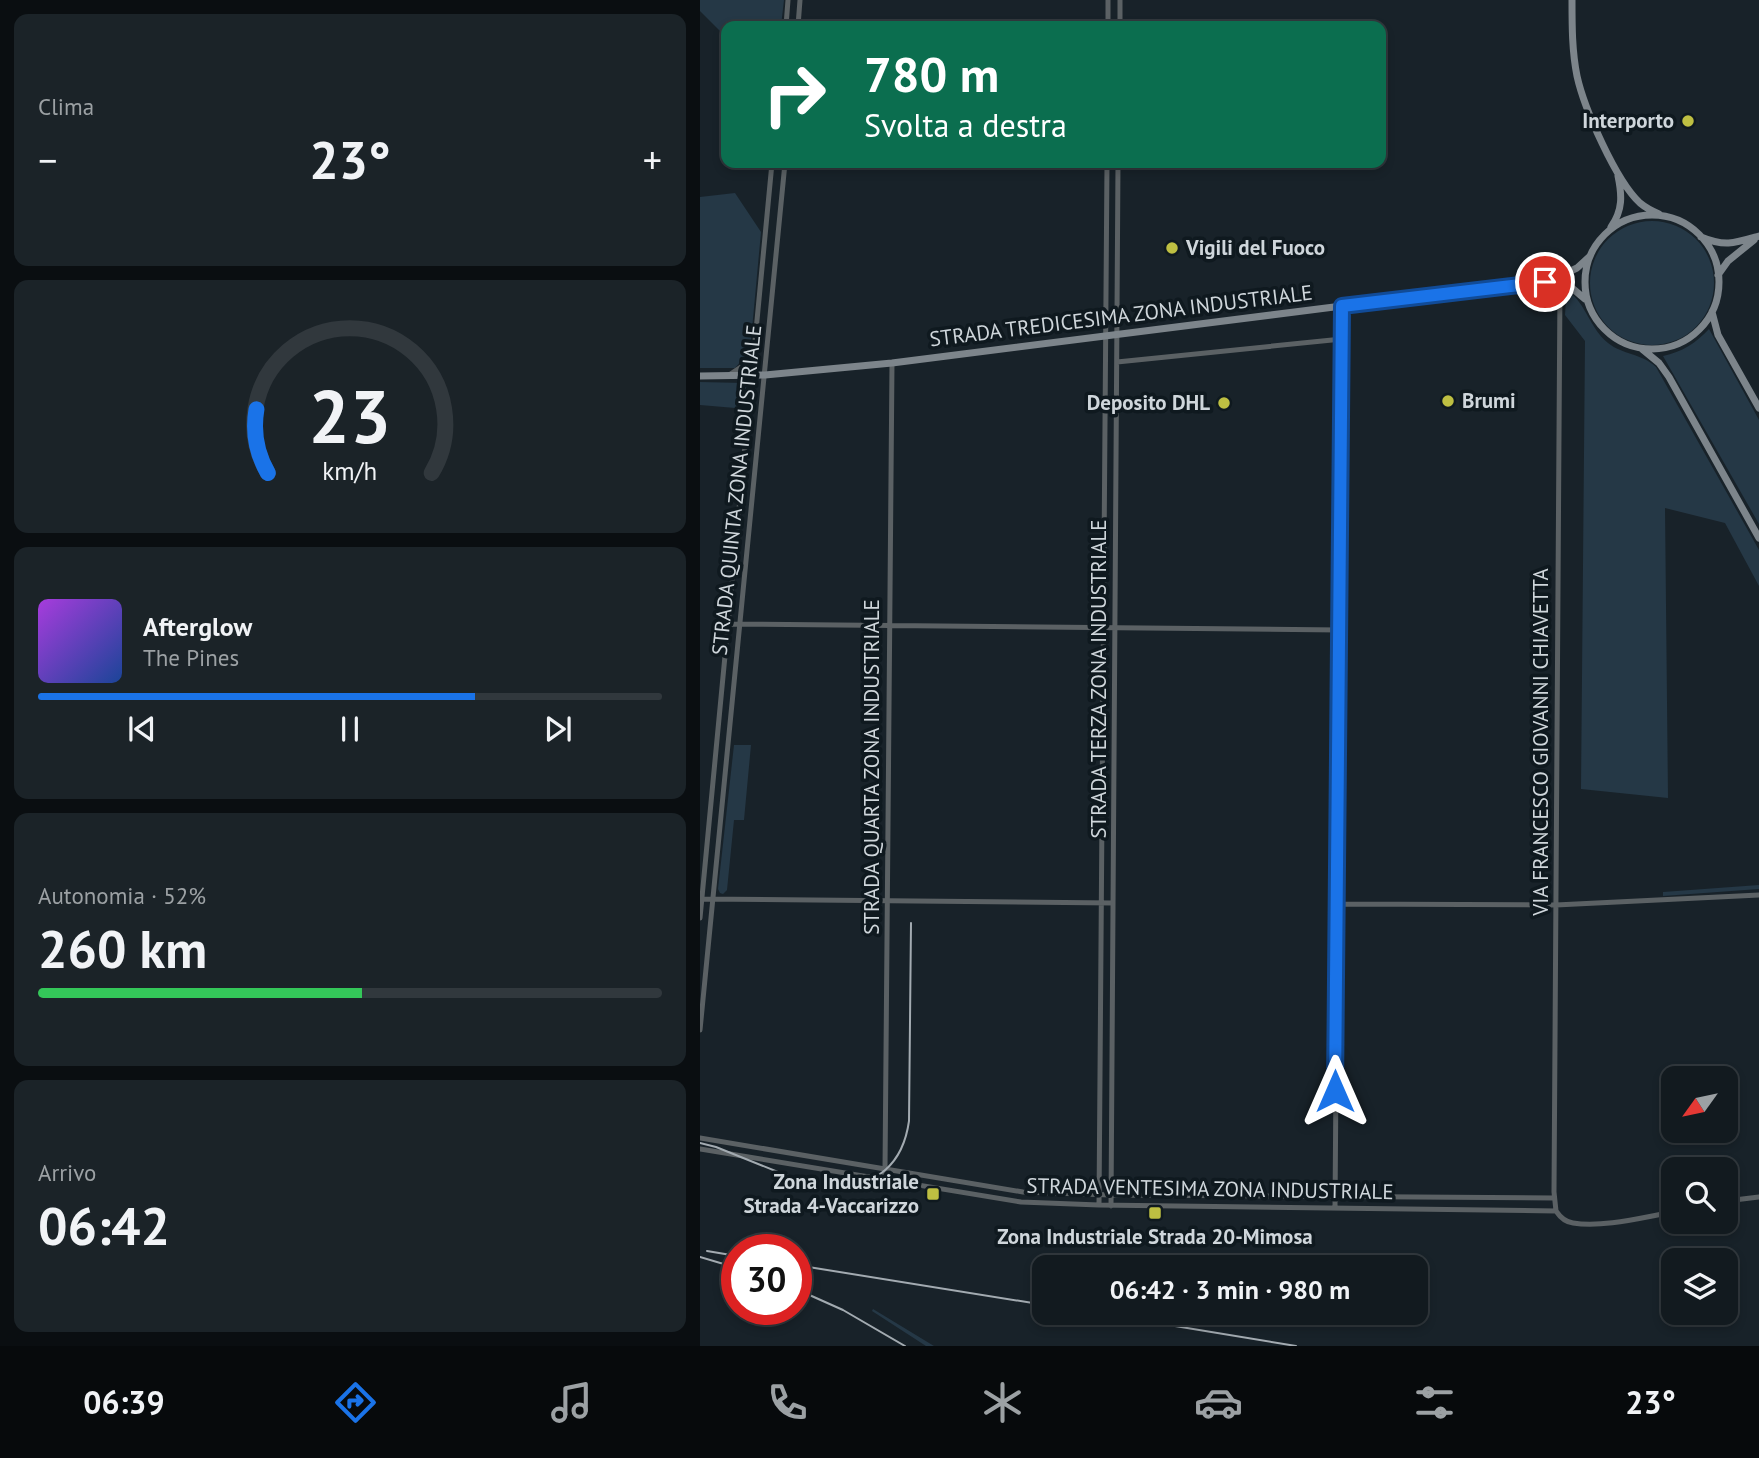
<!DOCTYPE html>
<html lang="it">
<head>
<meta charset="utf-8">
<style>
  :root { --surface:#121a1f; --page:#1b2328; --text:#f1f3f6; --muted:#9ca1a4; --line:#31383d; --accent:#1a73e8 }
  body { margin:0; font-family:"PT Sans",sans-serif; background:var(--page); color:var(--text); height:100vh; display:flex; flex-direction:column; font-size:26px; white-space:nowrap }
  * { box-sizing:border-box; margin:0 }
  p { font-size:23px; color:var(--muted) }
  .icon { flex:none; width:38px; height:38px; fill:none; stroke:currentColor; stroke-width:2; stroke-linecap:round; stroke-linejoin:round }
  .map { position:relative; flex:1; overflow:hidden }
  .drawer { display:flex; flex-direction:column; gap:14px; padding:14px; background:#0a0e11; width:700px }
  .drawer>* { flex:none }
  .top-card { position:absolute; left:21px; top:21px; width:665px; height:147px; border-radius:14px; box-shadow:0 4px 10px #0003,0 0 0 2px var(--line); background:#0b6e4f; color:#fff; overflow:hidden }
  .needle { width:46px; rotate:237deg }
  .tools { position:absolute; left:961px; top:1066px; display:grid; gap:14px }
  .tools a { display:grid; place-items:center; width:77px; height:77px; border-radius:14px; background:var(--surface); box-shadow:0 4px 10px #0003,0 0 0 2px var(--line); font-size:35px }
  .speed { position:absolute; left:21px; top:1234px; display:flex; gap:14px; font-size:35px; font-weight:700; text-align:center }
  .speed>* { display:grid; place-content:center; width:91px; height:91px; border-radius:50%; background:var(--surface); box-shadow:0 4px 10px #0003,0 0 0 2px var(--line); line-height:1 }
  .speed .limit { border:10px solid #d22; background:#fff; color:#111 }
  .pin { position:absolute; display:grid; place-items:center; width:60px; height:60px; color:#fff; margin:-30px; border:4px solid #fff; border-radius:50%; box-shadow:0 2px 7px #0007 }
  .me { position:absolute; width:77px; margin:-38px; rotate:0deg; stroke-linejoin:round; filter:drop-shadow(0 0 5px #0008) }
  .turn { display:flex; align-items:center; gap:24px; height:147px; padding:0 28px; font-size:32px }
  .turn .icon { width:91px; height:91px; stroke-width:2.5 }
  .turn b { display:block; font-size:49px; line-height:60px }
  .big { font-size:52px; font-weight:600; line-height:1.1 }
  .drawer .tile { flex:1; display:flex; flex-direction:column; justify-content:center; gap:10px; min-width:0; padding:0 24px; border-radius:14px; background:var(--page) }
  .drawer .dial { align-items:center; gap:0 }
  .dial svg { height:182px; overflow:visible; fill:none; stroke:var(--line); stroke-width:7; stroke-linecap:round; text-anchor:middle }
  .dial text { fill:var(--text); stroke:none }
  .song { display:flex; align-items:center; gap:21px }
  .cover { width:84px; height:84px; border-radius:10px; background:linear-gradient(135deg,hsl(280 70% 55%),hsl(220 70% 35%)) }
  .played { height:7px; border-radius:4px; background:linear-gradient(90deg,var(--accent) 70%,var(--line) 70%) }
  .keys { display:flex; justify-content:space-around; direction:ltr }
  .heat { display:flex; justify-content:space-between; align-items:center; font-size:38px; direction:ltr }
  .charge { height:10px; border-radius:5px; background:linear-gradient(90deg,#34c759 52%,var(--line) 0) }
  .trip { position:absolute; left:332px; top:1255px; width:396px; height:70px; border-radius:14px; background:var(--surface); box-shadow:0 4px 10px #0003,0 0 0 2px var(--line); font-weight:600; line-height:70px; text-align:center }
  .tabs { display:flex; height:112px; justify-content:space-around; align-items:center; background:#070a0c; color:var(--muted) }
  .tabs .icon { width:49px; height:49px }
  .tabs .selected { color:var(--accent) }
  .tabs b { font-size:32px; color:var(--text) }
  main { display:flex; flex:1; min-height:0 }
  .map>svg:first-child { display:block }
  .green { fill:#253846 }
  .lines { fill:none; stroke-linecap:round; stroke-linejoin:round }
  .minor { stroke:#5b6164; stroke-width:5 }
  .secondary { stroke:#7d858b; stroke-width:7 }
  .rail { stroke:#a3abb1; stroke-width:2 }
  .route-casing { stroke:#114b97; stroke-width:18 }
  .route { stroke:#1a73e8; stroke-width:12 }
  .poi-dot { fill:#bebf42; stroke:#0f191f; stroke-width:2.5 }
  .labels { text-anchor:middle; stroke-width:7; stroke-linejoin:round; paint-order:stroke }
  .poi-label { font-size:21px; font-weight:bold; fill:#cfd6db; stroke:#0f191f; text-anchor:end }
  .street-label { font-size:21px; fill:#cfd6db; stroke:#0f191f }
</style>
</head>
<body>
<main>
<section class="drawer">
<div class="tile"><p>Clima</p>
<div class="heat"><a>−</a><b class="big">23°</b><a>+</a></div>
</div>
<div class="tile dial"><svg viewBox="0 0 100 80">
<path d="M14 69A42 42 0 1 1 86 69"/>
<path d="M14 69A42 42 0 0 1 9 41" stroke="#1a73e8"/>
<text x="50" y="56" font-size="32" font-weight="700">23</text>
<text x="50" y="72" font-size="11">km/h</text>
</svg></div>
<div class="tile">
<div class="song"><i class="cover"></i><div><b>Afterglow</b><p>The Pines</p></div></div>
<div class="played"></div>
<div class="keys"><svg class="icon" aria-label="previous" viewBox="0 0 24 24"><path d="M18 5L8 12l10 7zM5 5v14"/></svg><svg class="icon" aria-label="pause" viewBox="0 0 24 24"><path d="M8 5v14M16 5v14"/></svg><svg class="icon" aria-label="next" viewBox="0 0 24 24"><path d="M6 5l10 7-10 7zM19 5v14"/></svg></div>
</div>
<div class="tile"><p>Autonomia · 52%</p><b class="big">260 km</b><div class="charge"></div></div>
<div class="tile"><p>Arrivo</p><b class="big">06:42</b></div>
</section>
<div class="map">
<svg width="1059" height="1346" viewBox="0 0 1059 1346">
  <rect width="100%" height="100%" fill="#182229"/>
  <path class="green" d="M0 0H84L81 26H26V37L0 11Z
    M35 193 61 232 50 351 35 368H0V197Z
    M890 283a62 62 0 1 1 124 0a62 62 0 1 1-124 0Z
    M872 294C887 308 891 329 908 343 923 355 941 353 956 367L1059 550V586L1025 523 965 508 968 798 881 789 885 341 865 315 866 298Z
    M1009 329 1059 420V524L963 356C982 352 996 343 1009 329Z
    M0 382 44 383 48 392 47 409 0 405Z
    M34 745H51L44 820H34L27 890 23 894 20 893 18 889Z
    M1059 885V889L963 896V892Z
    M173 1309 234 1346H226L172 1311Z"/>
  <g class="lines">
    <path class="minor" d="M86 26 88 0
      M98 26 100 0
      M408 26V0
      M420 26V0
      M417 362 642 339
      M29 375 44 365 52 353
      M27 624 640 630
      M0 899 413 903
      M637 904 856 905 1059 895
      M0 918 72 163
      M0 1030 85 163
      M0 1138 323 1192 411 1195 854 1198
      M0 1149 321 1202 399 1205 856 1211
      M183 1180 185 1170 192 363
      M1026 1201 1059 1197
      M399 1205 407 163
      M411 1206 418 163
      M635 1208 642 306
      M856 1211 854 1192 860 285
      M856 1211C860 1217 865 1222 873 1223 903 1228 944 1217 973 1212"/>
    <path class="secondary" d="M872 0C872 26 872 51 877 76 884 108 916 181 940 203 946 208 952 211 959 214
      M885 282a67 67 0 1 1 134 0a67 67 0 1 1-134 0Z
      M911 227C923 210 922 195 918 176
      M1001 237C1025 247 1035 243 1059 236
      M1018 275 1028 261 1054 240
      M846 283 872 288 885 299
      M1012 312 1018 335 1059 408
      M942 349 959 363 969 377 1059 538
      M0 376 65 375 192 363 642 306 845 283 877 268 889 257"/>
    <path class="rail" d="M0 1143 16 1147 88 1176
      M135 1187C177 1186 203 1164 209 1121L211 923
      M7 1251 37 1256
      M0 1257 37 1268
      M96 1265 345 1305
      M96 1289 143 1310 205 1346
      M390 1312 596 1346"/>
  </g>
  <g class="lines">
    <g class="route-casing">
      <path id="route" d="M635 1091 642 306 845 282"/>
    </g>
    <use href="#route" class="route"/>
  </g>
  <g class="poi-dot">
    <circle cx="988" cy="121" r="7"/>
    <circle cx="472" cy="248" r="7"/>
    <circle cx="748" cy="401" r="7"/>
    <circle cx="524" cy="403" r="7"/>
    <rect x="226" y="1187" width="14" height="14" rx="3.5"/>
    <rect x="448" y="1206" width="14" height="14" rx="3.5"/>
  </g>
  <g class="labels">
    <g class="poi-label">
      <text x="974" y="128">Interporto</text>
      <text x="486" y="255" text-anchor="start">Vigili del Fuoco</text>
      <text x="762" y="408" text-anchor="start">Brumi</text>
      <text x="510" y="410">Deposito DHL</text>
      <text x="219" y="1189">Zona Industriale<tspan x="219" dy="24">Strada 4-Vaccarizzo</tspan></text>
      <text x="455" y="1244" text-anchor="middle">Zona Industriale Strada 20-Mimosa</text>
    </g>
    <g class="street-label">
      <text transform="translate(421 316) rotate(-7)" y="7">STRADA TREDICESIMA ZONA INDUSTRIALE</text>
      <text transform="translate(37 490) rotate(-84)" y="7">STRADA QUINTA ZONA INDUSTRIALE</text>
      <text transform="translate(399 679) rotate(-90)" y="7">STRADA TERZA ZONA INDUSTRIALE</text>
      <text transform="translate(841 742) rotate(-90)" y="7">VIA FRANCESCO GIOVANNI CHIAVETTA</text>
      <text transform="translate(172 767) rotate(-90)" y="7">STRADA QUARTA ZONA INDUSTRIALE</text>
      <text transform="translate(510 1189) rotate(1)" y="7">STRADA VENTESIMA ZONA INDUSTRIALE</text>
    </g>
  </g>
</svg>
<div class="tools">
<a><svg class="needle" viewBox="-14 -14 28 28"><path d="M0-13l5 13h-10z" fill="#e53935"/><path d="M0 13l5-13h-10z" fill="#9ca1a4"/></svg></a>
<a><svg class="icon" aria-label="search" viewBox="0 0 24 24"><circle cx="10" cy="10" r="6"/><path d="M15 15l6 6"/></svg></a>
<a><svg class="icon" aria-label="layers" viewBox="0 0 24 24"><path d="M12 4l9 5-9 5-9-5zM3 14l9 5 9-5"/></svg></a>
</div>
<div class="speed"><div class="limit">30</div></div>
<div class="pin" style="left:845px;top:282px;background:#d93025"><svg class="icon" aria-label="arrive" viewBox="0 0 24 24"><path d="M6 21V4h12l-3 4 3 4H6"/></svg></div>
<svg class="me" style="left:635px;top:1091px" viewBox="-20 -20 40 40"><path d="M0-17L14 15 0 8-14 15z" fill="#1a73e8" stroke="#fff" stroke-width="4"/></svg>
<div class="trip">06:42 · 3 min · 980 m</div>
<div class="top-card">
<div class="turn"><svg class="icon" aria-label="right" viewBox="0 0 24 24"><path d="M7 20v-9h11M14 6l5 5-5 5"/></svg><div><b>780 m</b>Svolta a destra</div></div>
</div>
</div>
</main>
<nav class="tabs">
<b>06:39</b>
<svg class="icon selected" aria-label="directions" viewBox="0 0 24 24"><path d="M12 3l9 9-9 9-9-9zM9 14v-3h6M13 9l2 2-2 2"/></svg>
<svg class="icon" aria-label="music" viewBox="0 0 24 24"><path d="M9 18V5l10-2v13"/><circle cx="6" cy="18" r="3"/><circle cx="16" cy="16" r="3"/></svg>
<svg class="icon" aria-label="phone" viewBox="0 0 24 24"><path d="M5 4h4l2 5-3 2q2 4 5 5l2-3 5 2v4C11 20 4 13 5 4z"/></svg>
<svg class="icon" aria-label="climate" viewBox="0 0 24 24"><path d="M12 3v18M4 7l16 10M4 17L20 7"/></svg>
<svg class="icon" aria-label="car" viewBox="0 0 24 24"><path d="M5 17H2v-5l4-1 3-4h7l3 4 3 1v5h-3M9 17h6M6 11h13"/><circle cx="7" cy="17" r="2"/><circle cx="17" cy="17" r="2"/></svg>
<svg class="icon" aria-label="filters" viewBox="0 0 24 24"><path d="M4 7h16M4 17h16"/><circle cx="9" cy="7" r="2"/><circle cx="15" cy="17" r="2"/></svg>
<b>23°</b>
</nav>
</body>
</html>
